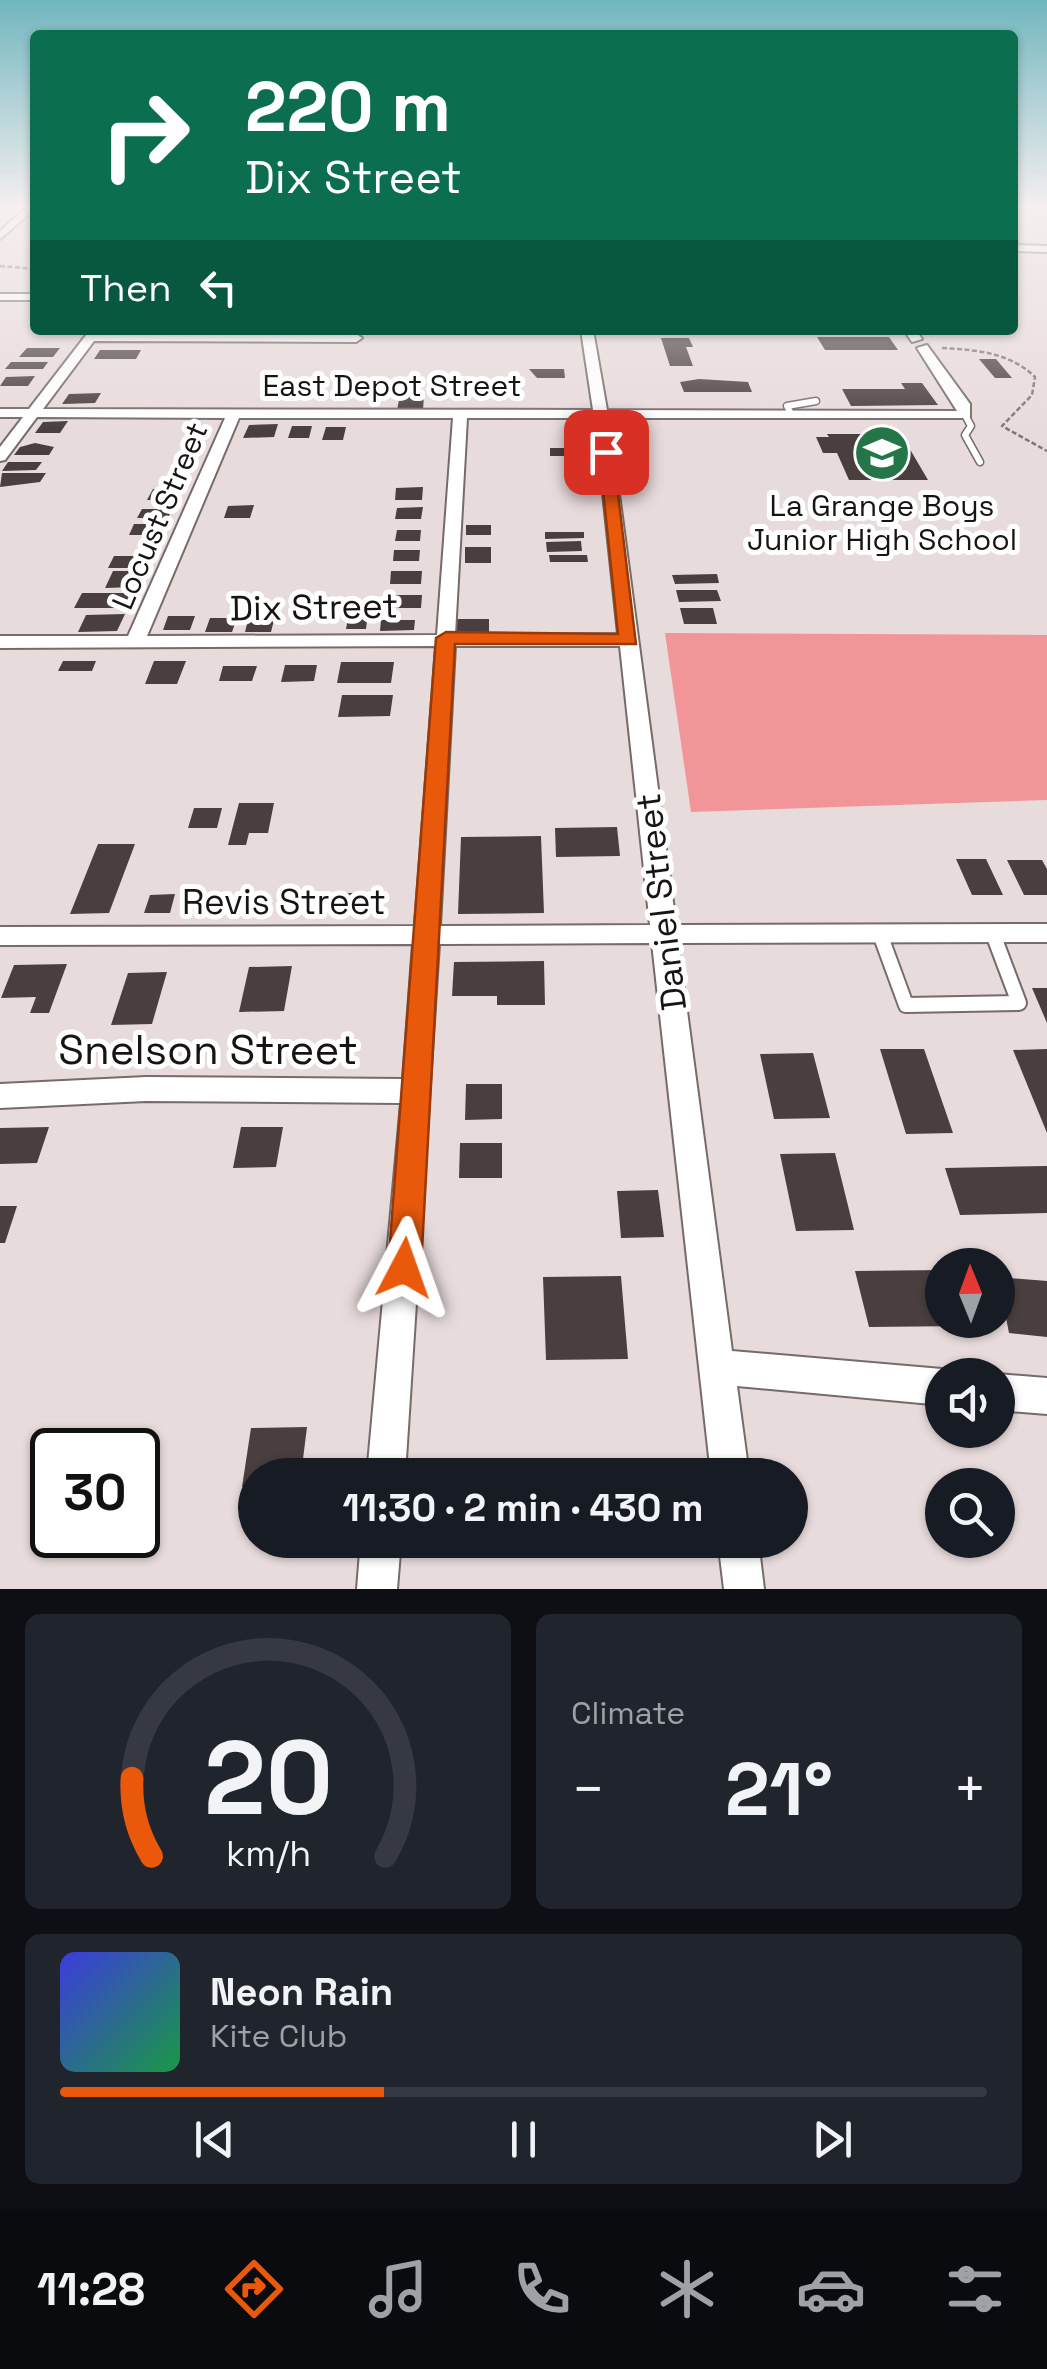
<!DOCTYPE html>
<html lang="en">
<head>
<meta charset="utf-8">
<style>
  :root { --surface:#171b24; --page:#20242c; --text:#f1f3f6; --muted:#9ea1a6; --line:#363941; --accent:#ea580c }
  body { margin:0; font-family:"Space Grotesk",sans-serif; background:var(--page); color:var(--text); height:100vh; display:flex; flex-direction:column; font-size:38px; white-space:nowrap }
  * { box-sizing:border-box; margin:0 }
  p { font-size:32px; color:var(--muted) }
  .icon { flex:none; width:55px; height:55px; fill:none; stroke:currentColor; stroke-width:2; stroke-linecap:round; stroke-linejoin:round }
  .map { position:relative; height:1589px; overflow:hidden }
  .side { display:flex; flex-direction:column; gap:25px; padding:25px; background:#0d0f14; flex:1 }
  .side>* { flex:none }
  .top-card { position:absolute; left:30px; top:30px; width:988px; height:305px; border-radius:10px; box-shadow:0 2px 8px #0004; background:#0b6e4f; color:#fff; overflow:hidden }
  .needle { width:65px; rotate:359deg }
  .controls { position:absolute; left:925px; top:1248px; display:grid; gap:20px }
  .controls a { display:grid; place-items:center; width:90px; height:90px; border-radius:50%; background:var(--surface); box-shadow:0 2px 8px #0004; font-size:50px }
  .speed { position:absolute; left:30px; top:1428px; display:flex; gap:20px; font-size:50px; font-weight:700; text-align:center }
  .speed>* { display:grid; place-content:center; width:130px; height:130px; border-radius:50%; background:var(--surface); box-shadow:0 2px 8px #0004; line-height:1 }
  .speed .limit { border:5px solid #111; border-radius:15px; background:#fff; color:#111 }
  .pin { position:absolute; display:grid; place-items:center; width:85px; height:85px; color:#fff; margin:-42px; border-radius:20px; box-shadow:0 5px 15px #0006 }
  .me { position:absolute; width:110px; margin:-55px; rotate:4deg; stroke-linejoin:round; filter:drop-shadow(0 0 8px #0008) }
  .turn { display:flex; align-items:center; gap:35px; height:210px; padding:0 50px; font-size:45px }
  .turn .icon { width:130px; height:130px; stroke-width:2.5 }
  .turn b { display:block; font-size:70px; line-height:85px }
  .then { display:flex; align-items:center; height:95px; padding:0 50px; background:#0003; gap:20px; font-size:38px }
  .big { font-size:75px; font-weight:700; line-height:1.1 }
  .side .tile { flex:1; display:flex; flex-direction:column; justify-content:center; gap:15px; min-width:0; padding:0 35px; border-radius:15px; background:var(--page) }
  .side .dial { align-items:center; gap:0 }
  .dial svg { height:260px; overflow:visible; fill:none; stroke:var(--line); stroke-width:7; stroke-linecap:round; text-anchor:middle }
  .dial text { fill:var(--text); stroke:none }
  .song { display:flex; align-items:center; gap:30px }
  .cover { width:120px; height:120px; border-radius:15px; background:linear-gradient(135deg,hsl(240 70% 55%),hsl(140 70% 35%)) }
  .played { height:10px; border-radius:5px; background:linear-gradient(90deg,var(--accent) 35%,var(--line) 35%) }
  .keys { display:flex; justify-content:space-around; direction:ltr }
  .heat { display:flex; justify-content:space-between; align-items:center; font-size:55px; direction:ltr }
  .side .tiles { flex:1; display:grid; gap:25px; grid-template-columns:1fr 1fr }
  .tile:last-child { grid-column:span 2 }
  .trip { position:absolute; left:238px; top:1458px; width:570px; height:100px; border-radius:50px; background:var(--surface); box-shadow:0 2px 8px #0004; font-weight:700; line-height:100px; text-align:center }
  .dock { display:flex; height:160px; justify-content:space-around; align-items:center; background:#090b0e; color:var(--muted) }
  .dock .icon { width:70px; height:70px }
  .dock .on { color:var(--accent) }
  .dock b { font-size:45px; color:var(--text) }
  .map>svg:first-child { display:block }
  .green { fill:#f29598 }
  .building { fill:#4a3f3f }
  .lines { fill:none; stroke-linecap:round; stroke-linejoin:round }
  .service-far1-casing { stroke:#766a6a; stroke-width:9 }
  .service-casing { stroke:#766a6a; stroke-width:18 }
  .minor-casing { stroke:#766a6a; stroke-width:4 }
  .path { stroke:#7e7676; stroke-width:2.5; stroke-dasharray:5 2.5; stroke-linecap:butt }
  .service-far1 { stroke:#fff; stroke-width:6 }
  .service { stroke:#fff; stroke-width:14 }
  .minor { fill:#fff; fill-rule:evenodd }
  .route { fill:#ea580c; stroke:#983908; stroke-width:2.5 }
  .labels { text-anchor:middle; stroke-width:10; stroke-linejoin:round; paint-order:stroke }
  .far-street-label { font-size:30px; fill:#191414; stroke:#fff }
  .far-poi-label { font-size:30px; fill:#191414; stroke:#fff }
  .street-label { font-size:35px; fill:#191414; stroke:#fff }
  .near-street-label { font-size:42px; fill:#191414; stroke:#fff }
</style>
</head>
<body>
<div class="map">
<svg width="1047" height="1589" viewBox="0 0 1047 1589">
  <rect width="100%" height="100%" fill="#e8dbdb"/>
  <path class="green" d="M665 633 1047 635V800L691 812Z"/>
  <path class="building" d="M817 337H889L898 350H825Z
    M661 338H689L693 347H686L693 366H670Z
    M27 348H60L53 357H19Z
    M100 350H141L136 359H94Z
    M979 359H996L1012 378H995Z
    M11 362H48L43 369H5Z
    M529 369H564L565 378H537Z
    M35 376 28 386H0L6 377Z
    M699 379 748 382 752 392H684L680 382Z
    M901 383H922L938 405 851 406 842 389H905Z
    M101 393 95 403 62 404 69 394Z
    M400 395H424L423 410H397Z
    M68 421 60 433H35L43 422Z
    M278 424 274 437 243 438 249 425Z
    M292 426H312L309 438H288Z
    M326 427H346L343 440H322Z
    M827 434H901L928 480H849L837 453H823L816 437H829Z
    M35 443 54 447 49 455H14L20 447Z
    M550 448H580L581 456H550Z
    M8 462H42L36 470 2 471Z
    M2 473H46L40 482 0 487Z
    M423 487 422 500H395L396 488Z
    M153 489H178L173 500H147Z
    M254 505 250 518H224L228 506Z
    M423 507 421 519H395L397 508Z
    M142 509H172L168 518H137Z
    M134 524H162L157 535H129Z
    M466 525H491V535H466Z
    M397 530H421L420 541H395Z
    M545 532H584V538L545 539Z
    M581 541 582 551 547 552 546 542Z
    M465 547H491V563H465Z
    M394 550H420L419 561H393Z
    M549 555H587L588 562H550Z
    M114 556H146L141 568H108Z
    M113 571H143L136 587 105 588Z
    M391 571H422L421 584H390Z
    M717 574 719 583 675 584 672 575Z
    M676 590H717L721 601 679 602Z
    M82 593H132L125 608H74Z
    M390 595H422L421 608H388Z
    M680 608H713L717 624H684Z
    M349 613H368L366 629H346Z
    M125 614 117 631 78 632 86 615Z
    M168 616H195L190 630H163Z
    M249 616H275L271 632H245Z
    M210 618H237L232 632H205Z
    M457 619H489V632H457Z
    M381 620H415L414 630 380 631Z
    M63 661H96L92 671H58Z
    M154 661H186L177 684H145Z
    M341 662H394L391 683H337Z
    M285 665H317L314 681 281 682Z
    M223 666H257L252 681H219Z
    M342 695H393L390 716 338 717Z
    M239 803H274L268 833H249L246 845H228Z
    M194 808H222L217 828H188Z
    M617 827 620 856 556 857 555 828Z
    M541 836 544 913 458 914 461 837Z
    M98 844H135L109 913 70 914Z
    M956 859H986L1003 895H972Z
    M1007 860H1042L1047 869V895H1024Z
    M344 893H379L377 914 341 915Z
    M175 894 170 913H144L150 895Z
    M544 961 545 1005H497V996H452L454 962Z
    M67 964 49 1013H30L36 997 1 998 14 965Z
    M292 966 284 1011 239 1012 249 967Z
    M167 972 152 1024 111 1025 128 973Z
    M1032 988H1047V1023Z
    M880 1049H924L953 1133 906 1134Z
    M1047 1049V1133L1013 1050Z
    M813 1053 830 1118 774 1119 760 1054Z
    M466 1084H502V1119L465 1120Z
    M49 1127 37 1163 0 1164V1128Z
    M241 1127H283L276 1167 233 1168Z
    M460 1143H502V1178H459Z
    M835 1153 854 1230 796 1231 780 1154Z
    M1047 1166V1213L960 1215 945 1168Z
    M658 1190 664 1237 621 1238 617 1191Z
    M0 1206H17L5 1243H0Z
    M942 1270V1320H963L965 1326 869 1327 855 1271Z
    M621 1276 628 1359 546 1360 543 1277Z
    M998 1277 1047 1281V1337L1009 1333Z
    M307 1427 301 1475H255V1487H242L251 1428Z"/>
  <g class="lines">
    <g class="service-far1-casing">
      <path id="service-far1" d="M791 414 787 406 816 401
        M965 415 971 426 965 435 980 462"/>
    </g>
    <g class="service-casing">
      <path id="service" d="M880 934 906 1005 1019 1003 993 934"/>
    </g>
    <g class="minor-casing">
      <path id="minor" d="M27 207 35 209 0 239V231Z
        M1012 245 1047 246V252L1012 251Z
        M0 294H35V300H0Z
        M90 330H102L100 333 356 334 362 338 356 342 94 341 43 409 593 410 581 330H593L607 410 957 411 917 348 927 345 970 404V418H609L676 925 1047 924V942L678 943 732 1351 942 1369 955 1375H942V1405L737 1386 749 1475H711L652 943 439 944 405 1475H367L401 1103 146 1101 0 1108V1084L146 1077 403 1079 413 944 0 945V927L415 926 436 646 0 648V636H128L225 418 37 417 5 460 0 461V447L23 417H0V409H29ZM239 418H453L437 635 147 636ZM467 418H595L618 634 455 635ZM455 646H620L650 925 440 926Z
        M904 330H916L922 339 912 342Z
        M998 1374 1047 1378V1414L998 1410Z
        M361 1540H401L397 1589H357Z
        M718 1540H758L764 1589H724Z"/>
    </g>
    <path class="path" d="M0 266 35 269
      M942 348C976 350 1009 352 1035 377L1032 395 1002 426 1047 451"/>
    <use href="#service-far1" class="service-far1"/>
    <use href="#service" class="service"/>
    <use href="#minor" class="minor"/>
  </g>
  <linearGradient id="sky" x2="0" y2="1"><stop stop-color="#71b6bf"/><stop offset="0.48" stop-color="#f5efef"/><stop offset="1" stop-color="#f5efef" stop-opacity="0"/></linearGradient>
  <rect width="1047" height="429" fill="url(#sky)"/>
  <path class="route" d="M606 447 613 452 636 644H455L421 1268 416 1279 404 1284 392 1279 388 1268 436 638 446 632 618 634 599 452Z"/>
  <defs>
    <g id="school-disc" transform="scale(2.875)"><circle r="9.5" fill="#247648" stroke="#fff"/><path d="M0-5L7-2L0 1L-7-2ZM-4 1L0 2.5L4 1V4Q0 6-4 4Z" fill="#fff"/></g>
  </defs>
  <g fill-rule="evenodd">
    <use href="#school-disc" x="882" y="453"/>
  </g>
  <g class="labels">
    <g class="far-street-label">
      <text x="392" y="396">East Depot Street</text>
      <text transform="translate(160 516) rotate(-67)" y="10">Locust Street</text>
    </g>
    <g class="far-poi-label">
      <text x="882" y="516">La Grange Boys<tspan x="882" dy="34">Junior High School</tspan></text>
    </g>
    <g class="street-label">
      <text transform="translate(314 607) rotate(-1)" y="12">Dix Street</text>
      <text x="284" y="914">Revis Street</text>
      <text transform="translate(661 902) rotate(-97)" y="12">Daniel Street</text>
    </g>
    <g class="near-street-label">
      <text x="208" y="1064">Snelson Street</text>
    </g>
  </g>
</svg>
<div class="controls">
<a><svg class="needle" viewBox="-14 -14 28 28"><path d="M0-13l5 13h-10z" fill="#e53935"/><path d="M0 13l5-13h-10z" fill="#9ea1a6"/></svg></a>
<a><svg class="icon" aria-label="sound" viewBox="0 0 24 24"><path d="M4 9h4l5-4v14l-5-4H4zM17 9q2 3 0 6"/></svg></a>
<a><svg class="icon" aria-label="search" viewBox="0 0 24 24"><circle cx="10" cy="10" r="6"/><path d="M15 15l6 6"/></svg></a>
</div>
<div class="speed"><div class="limit">30</div></div>
<div class="pin" style="left:606px;top:452px;background:#d93025"><svg class="icon" aria-label="arrive" viewBox="0 0 24 24"><path d="M6 21V4h12l-3 4 3 4H6"/></svg></div>
<svg class="me" style="left:404px;top:1268px" viewBox="-20 -20 40 40"><path d="M0-17L14 15 0 8-14 15z" fill="#ea580c" stroke="#fff" stroke-width="4"/></svg>
<div class="trip">11:30 · 2 min · 430 m</div>
<div class="top-card">
<div class="turn"><svg class="icon" aria-label="right" viewBox="0 0 24 24"><path d="M7 20v-9h11M14 6l5 5-5 5"/></svg><div><b>220 m</b>Dix Street</div></div>
<div class="then">Then<svg class="icon" aria-label="left" viewBox="0 0 24 24"><path d="M17 20v-9H6M10 6l-5 5 5 5"/></svg></div>
</div>
</div>
<section class="side">
<div class="tiles">
<div class="tile dial"><svg viewBox="0 0 100 80">
<path d="M14 69A42 42 0 1 1 86 69"/>
<path d="M14 69A42 42 0 0 1 8 45" stroke="#ea580c"/>
<text x="50" y="56" font-size="32" font-weight="700">20</text>
<text x="50" y="72" font-size="11">km/h</text>
</svg></div>
<div class="tile"><p>Climate</p>
<div class="heat"><a>−</a><b class="big">21°</b><a>+</a></div>
</div>
<div class="tile">
<div class="song"><i class="cover"></i><div><b>Neon Rain</b><p>Kite Club</p></div></div>
<div class="played"></div>
<div class="keys"><svg class="icon" aria-label="previous" viewBox="0 0 24 24"><path d="M18 5L8 12l10 7zM5 5v14"/></svg><svg class="icon" aria-label="pause" viewBox="0 0 24 24"><path d="M8 5v14M16 5v14"/></svg><svg class="icon" aria-label="next" viewBox="0 0 24 24"><path d="M6 5l10 7-10 7zM19 5v14"/></svg></div>
</div>
</div>
</section>
<nav class="dock">
<b>11:28</b>
<svg class="icon on" aria-label="directions" viewBox="0 0 24 24"><path d="M12 3l9 9-9 9-9-9zM9 14v-3h6M13 9l2 2-2 2"/></svg>
<svg class="icon" aria-label="music" viewBox="0 0 24 24"><path d="M9 18V5l10-2v13"/><circle cx="6" cy="18" r="3"/><circle cx="16" cy="16" r="3"/></svg>
<svg class="icon" aria-label="phone" viewBox="0 0 24 24"><path d="M5 4h4l2 5-3 2q2 4 5 5l2-3 5 2v4C11 20 4 13 5 4z"/></svg>
<svg class="icon" aria-label="climate" viewBox="0 0 24 24"><path d="M12 3v18M4 7l16 10M4 17L20 7"/></svg>
<svg class="icon" aria-label="car" viewBox="0 0 24 24"><path d="M5 17H2v-5l4-1 3-4h7l3 4 3 1v5h-3M9 17h6M6 11h13"/><circle cx="7" cy="17" r="2"/><circle cx="17" cy="17" r="2"/></svg>
<svg class="icon" aria-label="filters" viewBox="0 0 24 24"><path d="M4 7h16M4 17h16"/><circle cx="9" cy="7" r="2"/><circle cx="15" cy="17" r="2"/></svg>
</nav>
</body>
</html>
